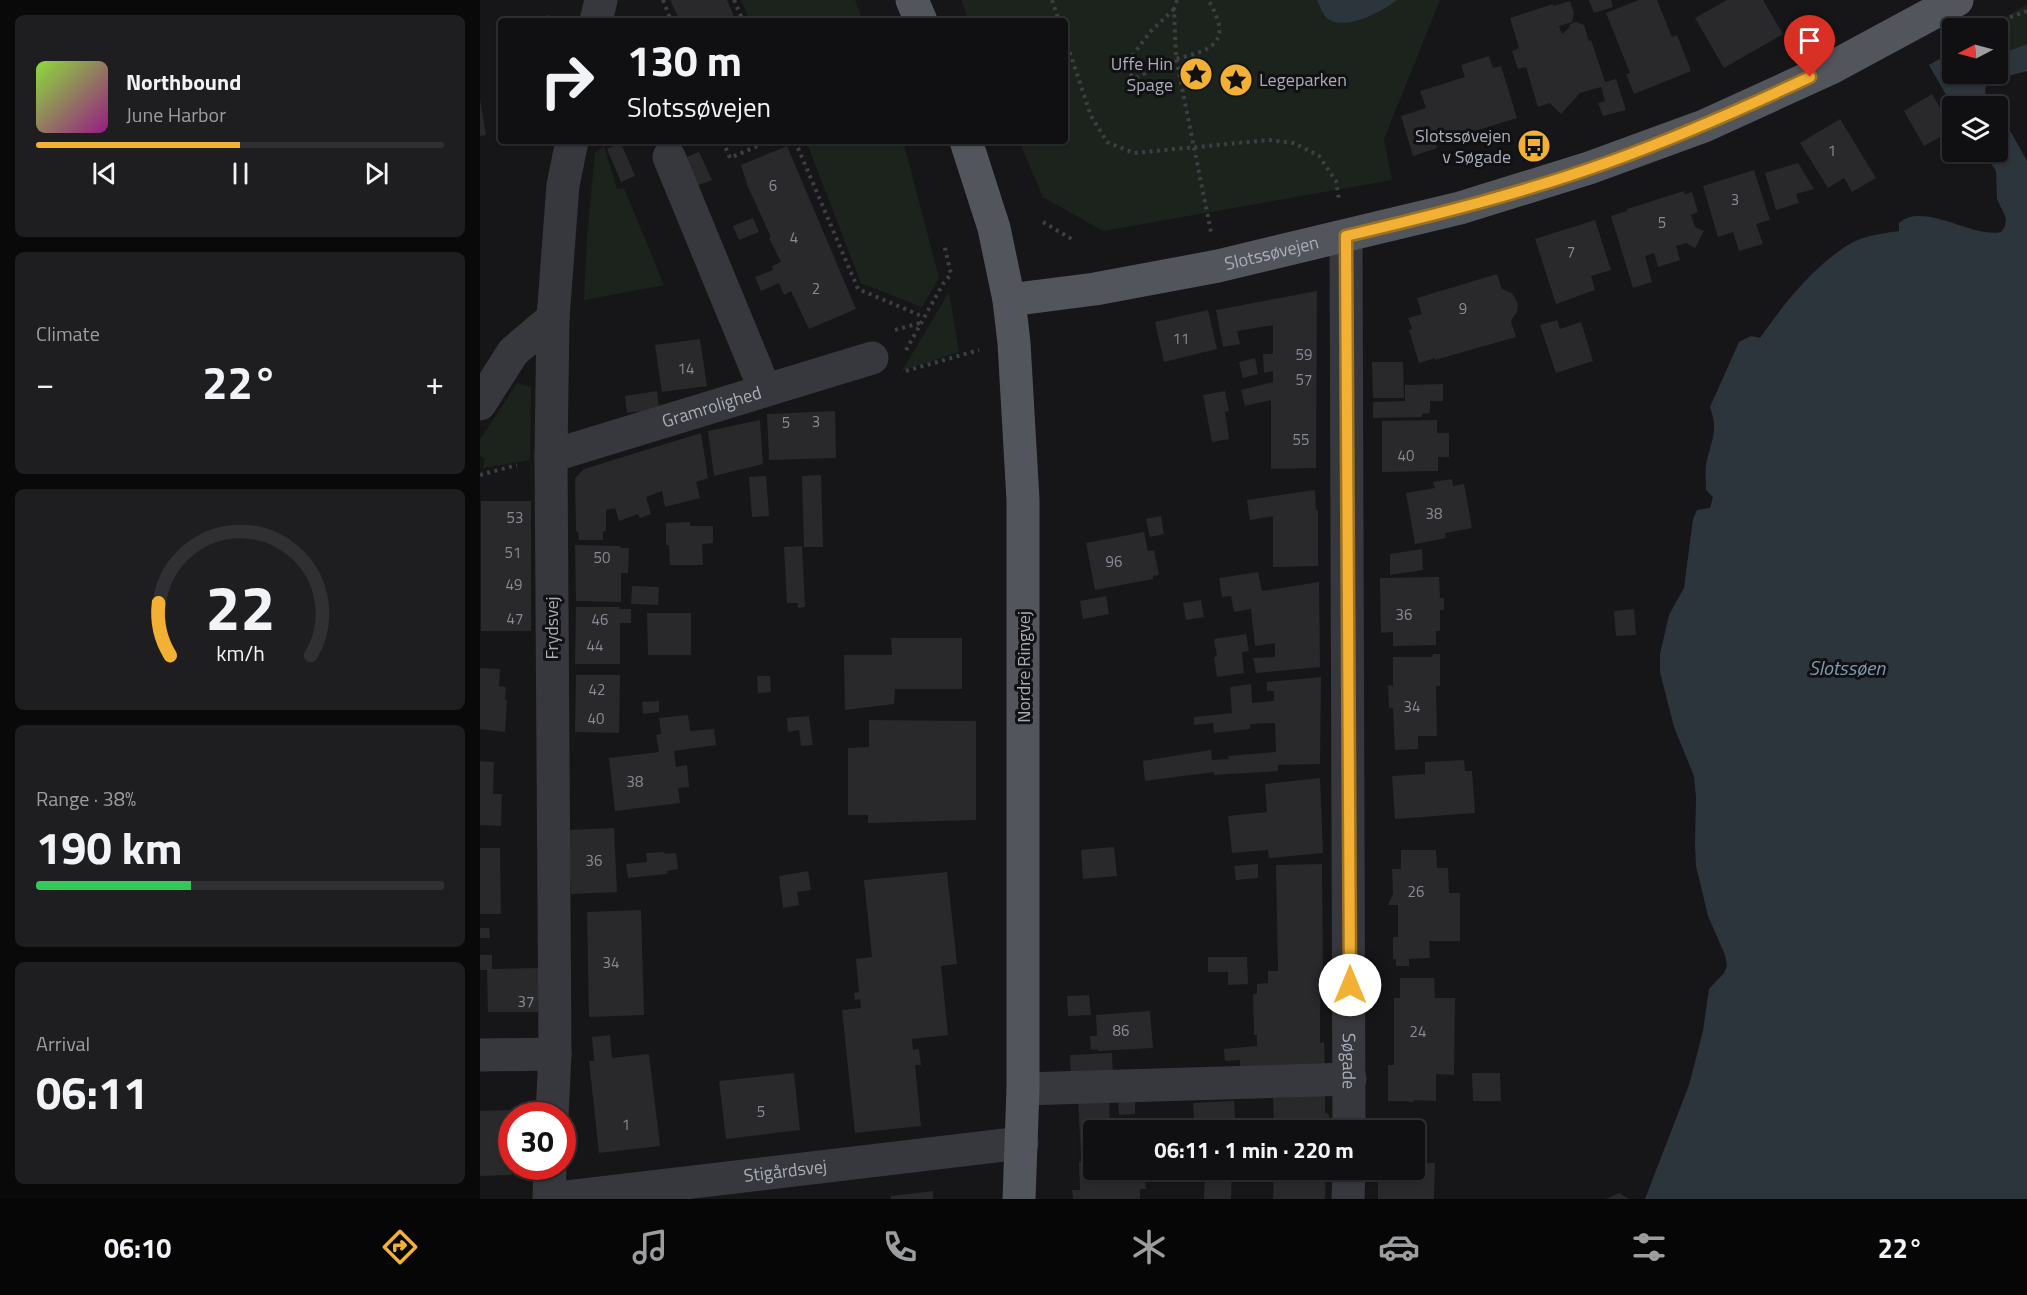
<!DOCTYPE html>
<html lang="en">
<head>
<meta charset="utf-8">
<style>
  :root { --surface:#101012; --page:#1e1e20; --text:#f1f3f6; --muted:#9c9d9f; --line:#303032; --accent:#f2b134 }
  body { margin:0; font-family:"Titillium Web",sans-serif; background:var(--page); color:var(--text); height:100vh; display:flex; flex-direction:column; font-size:22px; white-space:nowrap }
  * { box-sizing:border-box; margin:0 }
  p { font-size:20px; color:var(--muted) }
  .icon { flex:none; width:33px; height:33px; fill:none; stroke:currentColor; stroke-width:2; stroke-linecap:round; stroke-linejoin:round }
  .map { position:relative; flex:1; overflow:hidden }
  .drawer { display:flex; flex-direction:column; gap:15px; padding:15px; background:#09090a; width:480px }
  .drawer>* { flex:none }
  .guide { position:absolute; left:18px; top:18px; width:570px; height:126px; border-radius:6px; box-shadow:0 2px 4px #0004,0 0 0 2px var(--line); background:#101012; color:var(--text); overflow:hidden }
  .needle { width:39px; rotate:264deg }
  .fabs { position:absolute; left:1462px; top:18px; display:grid; gap:12px }
  .fabs a { display:grid; place-items:center; width:66px; height:66px; border-radius:6px; background:var(--surface); box-shadow:0 2px 4px #0004,0 0 0 2px var(--line); font-size:30px }
  .speed { position:absolute; left:18px; top:1102px; display:flex; gap:12px; font-size:30px; font-weight:700; text-align:center }
  .speed>* { display:grid; place-content:center; width:78px; height:78px; border-radius:50%; background:var(--surface); box-shadow:0 2px 4px #0004,0 0 0 2px var(--line); line-height:1 }
  .speed .limit { border:9px solid #d22; background:#fff; color:#111 }
  .pin { position:absolute; display:grid; place-items:center; width:51px; height:51px; color:#fff; margin:-62px -26px; border-radius:50% 50% 50% 0; rotate:-45deg; box-shadow:0 0 6px #0007 }
  .pin .icon { rotate:45deg }
  .me { position:absolute; width:66px; margin:-33px; rotate:0deg; stroke-linejoin:round; filter:drop-shadow(0 0 4px #0008) }
  .turn { display:flex; align-items:center; gap:21px; height:126px; padding:0 30px; font-size:27px }
  .turn .icon { width:78px; height:78px; stroke-width:2.5 }
  .turn b { display:block; font-size:42px; line-height:51px }
  .big { font-size:45px; font-weight:700; line-height:1.1 }
  .drawer .widget { flex:1; display:flex; flex-direction:column; justify-content:center; gap:9px; min-width:0; padding:0 21px; border-radius:9px; background:var(--page) }
  .drawer .dial { align-items:center; gap:0 }
  .dial svg { height:156px; overflow:visible; fill:none; stroke:var(--line); stroke-width:7; stroke-linecap:round; text-anchor:middle }
  .dial text { fill:var(--text); stroke:none }
  .song { display:flex; align-items:center; gap:18px }
  .cover { width:72px; height:72px; border-radius:9px; background:linear-gradient(135deg,hsl(90 70% 55%),hsl(310 70% 35%)) }
  .played { height:6px; border-radius:3px; background:linear-gradient(90deg,var(--accent) 50%,var(--line) 50%) }
  .keys { display:flex; justify-content:space-around; direction:ltr }
  .heat { display:flex; justify-content:space-between; align-items:center; font-size:33px; direction:ltr }
  .charge { height:9px; border-radius:4px; background:linear-gradient(90deg,#34c759 38%,var(--line) 0) }
  .trip { position:absolute; left:603px; top:1120px; width:342px; height:60px; border-radius:6px; background:var(--surface); box-shadow:0 2px 4px #0004,0 0 0 2px var(--line); font-weight:700; line-height:60px; text-align:center }
  .dock { display:flex; height:96px; justify-content:space-around; align-items:center; background:#060607; color:var(--muted) }
  .dock .icon { width:42px; height:42px }
  .dock .on { color:var(--accent) }
  .dock b { font-size:27px; color:var(--text) }
  main { display:flex; flex:1; min-height:0 }
  .map>svg:first-child { display:block }
  .green { fill:#1c231d }
  .water { fill:#2c353c }
  .building { fill:#29292c }
  .lines { fill:none; stroke-linecap:round; stroke-linejoin:round }
  .path { stroke:#3d3f44; stroke-width:4; stroke-dasharray:3 4.5; stroke-linecap:butt }
  .minor { stroke:#37383d; stroke-width:33 }
  .major { stroke:#53555c; stroke-width:33 }
  .route-casing { stroke:#9d7322; stroke-width:15 }
  .route { stroke:#f2b134; stroke-width:10 }
  .labels { text-anchor:middle; stroke-width:6; stroke-linejoin:round; paint-order:stroke }
  .number-label { font-size:15px; fill:#888b94 }
  .poi-label { font-size:18px; fill:#a8adb8; stroke:#111113; text-anchor:end }
  .street-label { font-size:18px; fill:#a8adb8; stroke:#111113 }
  .water-label { font-size:20px; font-style:italic; fill:#7f9bb3; stroke:#111113 }
</style>
</head>
<body>
<main>
<section class="drawer">
<div class="widget">
<div class="song"><i class="cover"></i><div><b>Northbound</b><p>June Harbor</p></div></div>
<div class="played"></div>
<div class="keys"><svg class="icon" aria-label="previous" viewBox="0 0 24 24"><path d="M18 5L8 12l10 7zM5 5v14"/></svg><svg class="icon" aria-label="pause" viewBox="0 0 24 24"><path d="M8 5v14M16 5v14"/></svg><svg class="icon" aria-label="next" viewBox="0 0 24 24"><path d="M6 5l10 7-10 7zM19 5v14"/></svg></div>
</div>
<div class="widget"><p>Climate</p>
<div class="heat"><a>−</a><b class="big">22°</b><a>+</a></div>
</div>
<div class="widget dial"><svg viewBox="0 0 100 80">
<path d="M14 69A42 42 0 1 1 86 69"/>
<path d="M14 69A42 42 0 0 1 8 42" stroke="#f2b134"/>
<text x="50" y="56" font-size="32" font-weight="700">22</text>
<text x="50" y="72" font-size="11">km/h</text>
</svg></div>
<div class="widget"><p>Range · 38%</p><b class="big">190 km</b><div class="charge"></div></div>
<div class="widget"><p>Arrival</p><b class="big">06:11</b></div>
</section>
<div class="map">
<svg width="1547" height="1199" viewBox="0 0 1547 1199">
  <rect width="100%" height="100%" fill="#161618"/>
  <path class="green" d="M261 0H375L383 21H270Z
    M481 0H960L904 139 912 180 623 231 563 197 539 141H585V21H489Z
    M1547 4V44L1518 55V28H1508Z
    M326 141H423L459 278 442 307 381 283Z
    M124 146 137 189 144 188 184 285 104 300 107 239 115 153Z
    M469 292 479 352 422 371Z
    M37 383 51 387 50 460 3 468 5 459 0 456V440Z"/>
  <path class="water" d="M837 0H917C903 11 868 30 850 20 843 17 840 6 837 0Z
    M1547 44V71L1513 80 1505 88 1506 99 1511 106 1473 107 1449 65 1463 57 1473 59V74H1518V55Z
    M1518 115 1532 134 1547 161V1199H1165L1209 1085 1223 1031 1229 989 1244 973 1247 966 1245 955 1228 916 1216 866 1215 844 1216 797 1214 776 1194 727 1180 672V654L1189 615 1204 588 1213 519 1217 510 1230 508 1233 497 1226 490C1226 482 1225 473 1226 465 1231 440 1239 432 1230 407L1259 342 1271 336 1280 338C1302 306 1341 256 1378 240 1390 235 1405 233 1419 231V223C1445 201 1493 239 1521 232L1525 226 1526 218 1517 199 1516 171 1503 152H1518Z"/>
  <path class="building" d="M190 0H247L256 21H200Z
    M1109 0H1131L1133 7 1114 13Z
    M1159 0H1177L1192 37 1197 35 1211 71 1154 94 1146 74 1150 73 1126 13Z
    M1247 0H1283L1303 34 1244 68 1215 18Z
    M1090 1 1094 13 1092 22 1079 26 1082 34 1089 28 1090 24 1096 22 1104 25 1109 41 1111 40 1125 82 1136 79 1146 110 1123 116 1118 103 1125 101 1121 87 1100 93 1081 114 1070 103 1058 107 1046 67 1038 69 1032 51 1039 48 1030 18 1073 4V6Z
    M70 15 71 21H38V20Z
    M1009 56 1013 68 1021 66 1037 118 956 143 957 148 933 156 921 116 946 108 940 91 985 77 981 65Z
    M1452 94 1473 130 1444 146 1424 111Z
    M0 99 6 135 0 136Z
    M1360 119 1396 178 1372 192 1364 178 1348 188 1320 143Z
    M141 143 155 176 141 182 127 149Z
    M307 146 376 309 329 329 311 291 304 295 299 283 281 291 275 277 293 270 292 266 301 262 289 238 291 237 268 187 261 165Z
    M219 152 232 180 213 187 202 159Z
    M1318 163 1334 189 1316 194 1319 203 1296 210 1285 173Z
    M1274 170 1290 220 1276 224 1283 244 1259 251 1253 232 1238 237 1223 186Z
    M1204 191 1205 194 1212 192 1218 212 1211 215 1215 227 1224 231 1215 248 1206 243 1196 246 1200 260 1178 267 1174 253 1165 256 1172 282 1153 288 1131 216 1147 211V209Z
    M273 218 279 232 259 240 253 226Z
    M1115 220 1131 270 1111 276 1115 290 1076 304 1055 239Z
    M1017 274 1022 289 1032 293 1038 304 1037 312 1031 321 1036 337 955 360V358L939 363 929 330 932 329 928 318 942 314 937 298Z
    M837 291 836 468 791 469V400L765 406 761 390 793 382V371L784 373 783 354H793V325L757 331 760 344 743 347 736 310Z
    M728 310 737 349 684 362 675 322Z
    M1077 320 1080 329 1101 322 1113 361 1076 373 1060 325Z
    M220 339 227 386 182 392 175 345Z
    M775 358 778 374 763 378 759 362Z
    M892 362H923L924 398H893Z
    M963 384V401H950V413L942 414V417L893 418V402L925 401V385Z
    M177 391 179 409 147 413 145 396Z
    M745 391 749 411 745 412 749 439 732 442 723 395Z
    M355 411 356 458 289 460 287 414Z
    M280 420 283 464 234 476 228 431Z
    M957 420V433H969V457H958V471L902 472V421Z
    M221 433 228 478 216 482 220 498 185 507 182 491 166 497 171 514 160 518 158 514 139 521 135 508 126 510V531H123V540H99L98 532 96 531 95 478 104 469Z
    M341 475 343 547H324L322 476Z
    M286 476 289 516 272 517 269 477Z
    M972 479 973 486 984 484 992 528 965 533 966 538 935 544 926 493 955 488 953 482Z
    M835 490 836 510H838V566L793 567V516L770 520 767 500Z
    M1 501H51V631H1Z
    M681 516 684 534 670 537 666 519Z
    M210 522V526H233V543L222 544 223 565H190L189 545H186V523Z
    M664 532 668 551 674 550 679 575 673 576V579L615 590 606 543Z
    M95 545 141 546 140 548H149L148 573H141V602L96 601Z
    M322 546 325 607 318 608V603H307L304 547Z
    M942 549 943 570 910 575V554Z
    M778 572 782 591 839 582 840 667 776 673 773 658 795 657V643L775 646 771 609 754 612 751 596 742 597 739 578Z
    M959 577 960 598H964V610H960V631H956V645L913 646V632L901 633 900 578Z
    M152 586 179 587 178 605 151 604Z
    M626 596 629 614 603 619 600 601Z
    M721 600 724 617 706 620 703 603Z
    M96 607H140L139 609H151V623H140V664H95Z
    M1154 609 1156 635 1136 636 1134 611Z
    M167 613H211V655H168Z
    M766 634 769 651 762 652 764 673 737 677 734 657 737 656 734 639Z
    M411 638H482V689H415L414 704 365 710 364 655H412Z
    M953 654H960V686H956L957 736H938V749L915 750 913 708H909L908 685 913 686V657H952Z
    M0 668 20 669 19 686 26 687 25 700H27L25 732 0 729Z
    M96 675H140L139 733 95 732Z
    M277 676H290L291 692 278 693Z
    M841 677 840 764 798 765V771L734 775V772L665 781 663 761 731 750 732 760 749 759 748 756 796 752 795 723 770 724V729L734 733 733 723 714 725V717L752 713 750 687 771 684 772 703 794 701V691H787V682Z
    M179 701V712L163 714 162 702Z
    M208 715 210 731 234 729 236 745 194 751 196 767 207 765 209 787 198 788 200 803 135 811 129 758 179 752 176 735 181 734 179 718Z
    M329 716 333 745 321 746 319 730 308 732 307 718Z
    M389 720 496 721V820L388 823V815H368V748L389 747Z
    M984 760 985 771H992L995 813 915 819 912 776 945 774V762Z
    M0 761 14 762 13 794H22L21 826 0 825Z
    M840 778 843 853 789 858 788 850 752 853 748 816 787 812 785 784Z
    M134 828 137 892 91 894 88 830Z
    M634 847 637 876 603 879 601 850Z
    M0 848H20L21 914H0Z
    M921 850H956L957 868H968L969 893H980V941H949L950 958 929 959V966H916V959H913V937H918V905H908L913 894 912 869H921Z
    M184 852 185 854 196 853 198 869 187 871V874L148 878 146 864 167 862 166 853Z
    M778 864V878L756 880 754 866Z
    M842 864 843 978H840V1043L844 1042 845 1068 760 1070V1060L745 1061 744 1049 777 1046V1035H774L773 994H777V984L788 983V971H798L796 865Z
    M328 871 331 890 317 892 319 905 303 908 299 876Z
    M467 872 477 964 461 966 468 1035 432 1039 433 1050 439 1049 441 1065H435L441 1126 375 1133 362 1010 381 1008 380 999 375 1000 374 993 379 992 376 959 392 957 384 880Z
    M161 910 164 1015 109 1017 107 912Z
    M0 928H9L10 938H0Z
    M0 955H12V969L58 968V1012H8L7 970H0Z
    M728 957H767L768 984 748 985V972H728Z
    M920 978H954L955 998H975L974 1075 956 1074V1101L934 1100V1102H929V1101H908V1065H914V998H920Z
    M609 995 611 1015 588 1016 587 996Z
    M670 1011 673 1048 618 1051V1049L611 1050 610 1036H617L616 1015Z
    M130 1035 132 1058 169 1054 180 1146 119 1153 109 1061H114L112 1037Z
    M632 1053 633 1076 591 1078 590 1055Z
    M314 1073 320 1130 246 1139 239 1081Z
    M992 1073H1020L1021 1101H993Z
    M845 1095V1112L849 1115V1123L846 1127V1131H794L793 1098Z
    M629 1097 630 1131H614V1157H601L598 1098Z
    M655 1097V1114L639 1115 638 1098Z
    M754 1101 756 1131H715L713 1103Z
    M29 1110 32 1175 0 1176V1111Z
    M902 1123 936 1124V1131H902Z
    M614 1161V1170H685L686 1178 665 1180 666 1189H660V1199H593L592 1190H600L599 1162Z
    M934 1163H955L954 1199H898V1170H934Z
    M725 1170 752 1171 751 1199H724Z
    M794 1170H846L845 1199H793Z
    M453 1191V1199H411V1196Z
    M1139 1193 1149 1199H1126Z"/>
  <g class="lines">
    <path class="path" d="M183 0 191 21
      M254 0 263 21
      M572 0 579 21
      M697 0 694 9 696 58 731 232
      M694 9 671 31 649 60V73L655 78C666 74 674 67 684 63 704 54 748 54 738 21 735 13 733 7 728 0
      M1509 25 1547 11
      M585 38 611 116 627 142 654 153 789 140 814 143 839 156 856 181 859 200
      M243 141 250 158 289 141
      M315 141 378 289 444 317
      M563 222 595 241
      M415 330 440 323
      M426 350 463 284 471 274 464 244
      M426 371 499 350
      M0 475 37 465"/>
    <g class="minor">
      <path d="M116 21 121 0"/>
      <path d="M189 157 285 390"/>
      <path id="s1" d="M866 236 869 1131"/>
      <path d="M0 404 33 352 73 318"/>
      <path id="s2" d="M71 456 392 358"/>
      <path d="M0 1055 75 1054"/>
      <path d="M543 1089 870 1079"/>
      <path d="M72 1116 75 1054 71 456 73 318 83 185 92 141"/>
      <path d="M69 1199 70 1167"/>
      <path id="s3" d="M70 1199 542 1143"/>
      <path d="M868 1199 869 1170"/>
    </g>
    <g class="major">
      <path d="M432 0 441 21"/>
      <path d="M486 141 514 228 529 300 534 343 543 500V1089L539 1199"/>
      <path id="s4" d="M529 300 615 289 738 266 980 208 1109 168 1224 126 1351 68 1477 0"/>
    </g>
  </g>
  <g class="lines">
    <g class="route-casing">
      <path id="route" d="M870 985 866 236C955 215 1043 193 1129 162 1198 137 1264 108 1330 77"/>
    </g>
    <use href="#route" class="route"/>
  </g>
  <defs>
    <g id="sight-disc" transform="scale(1.725)"><circle r="9.5" fill="#f2b134" stroke="#111113"/><path d="M0-6L1.8-2.2L6-1.7L2.9 1.2L3.7 5.4L0 3.3L-3.7 5.4L-2.9 1.2L-6-1.7L-1.8-2.2Z" fill="#111"/></g>
    <g id="bus-disc" transform="scale(1.725)"><circle r="9.5" fill="#f2b134" stroke="#111113"/><path d="M-5-6H5V4H4V6H2V4H-2V6H-4V4H-5ZM-3.5-4V0h7V-4ZM-3.5 1.2v1.5H-2V1.2ZM2 1.2v1.5H3.5V1.2Z" fill="#111"/></g>
  </defs>
  <g fill-rule="evenodd">
    <use href="#sight-disc" x="716" y="74"/>
    <use href="#sight-disc" x="756" y="80"/>
    <use href="#bus-disc" x="1054" y="146"/>
  </g>
  <g class="labels">
    <g class="number-label">
      <text x="1352" y="156">1</text>
      <text x="293" y="191">6</text>
      <text x="1255" y="205">3</text>
      <text x="1182" y="228">5</text>
      <text x="314" y="243">4</text>
      <text x="1091" y="257">7</text>
      <text x="336" y="294">2</text>
      <text x="983" y="314">9</text>
      <text x="701" y="344">11</text>
      <text x="824" y="360">59</text>
      <text x="206" y="374">14</text>
      <text x="824" y="385">57</text>
      <text x="336" y="427">3</text>
      <text x="306" y="428">5</text>
      <text x="821" y="445">55</text>
      <text x="926" y="461">40</text>
      <text x="954" y="519">38</text>
      <text x="35" y="523">53</text>
      <text x="33" y="558">51</text>
      <text x="122" y="563">50</text>
      <text x="634" y="567">96</text>
      <text x="34" y="590">49</text>
      <text x="924" y="620">36</text>
      <text x="35" y="624">47</text>
      <text x="120" y="625">46</text>
      <text x="115" y="651">44</text>
      <text x="117" y="695">42</text>
      <text x="932" y="712">34</text>
      <text x="116" y="724">40</text>
      <text x="155" y="787">38</text>
      <text x="114" y="866">36</text>
      <text x="936" y="897">26</text>
      <text x="131" y="968">34</text>
      <text x="46" y="1007">37</text>
      <text x="641" y="1036">86</text>
      <text x="938" y="1037">24</text>
      <text x="281" y="1117">5</text>
      <text x="146" y="1130">1</text>
    </g>
    <g class="poi-label">
      <text x="693" y="70">Uffe Hin<tspan x="693" dy="21">Spage</tspan></text>
      <text x="779" y="86" text-anchor="start">Legeparken</text>
      <text x="1031" y="142">Slotssøvejen<tspan x="1031" dy="21">v Søgade</tspan></text>
    </g>
    <g class="street-label">
      <text dy="6" stroke="none"><textPath href="#s4" startOffset="267">Slotssøvejen</textPath></text>
      <text dy="6" stroke="none"><textPath href="#s2" startOffset="168">Gramrolighed</textPath></text>
      <text transform="translate(72 628) rotate(-90)" y="6">Frydsvej</text>
      <text transform="translate(544 667) rotate(-90)" y="6">Nordre Ringvej</text>
      <text dy="6" stroke="none"><textPath href="#s1" startOffset="825">Søgade</textPath></text>
      <text dy="6" stroke="none"><textPath href="#s3" startOffset="237">Stigårdsvej</textPath></text>
    </g>
    <g class="water-label">
      <text x="1367" y="675">Slotssøen</text>
    </g>
  </g>
</svg>
<div class="fabs">
<a><svg class="needle" viewBox="-14 -14 28 28"><path d="M0-13l5 13h-10z" fill="#e53935"/><path d="M0 13l5-13h-10z" fill="#9c9d9f"/></svg></a>
<a><svg class="icon" aria-label="layers" viewBox="0 0 24 24"><path d="M12 4l9 5-9 5-9-5zM3 14l9 5 9-5"/></svg></a>
</div>
<div class="speed"><div class="limit">30</div></div>
<div class="pin" style="left:1330px;top:77px;background:#d93025"><svg class="icon" aria-label="arrive" viewBox="0 0 24 24"><path d="M6 21V4h12l-3 4 3 4H6"/></svg></div>
<svg class="me" style="left:870px;top:985px" viewBox="-20 -20 40 40"><circle r="19" fill="#fff"/><path d="M0-13L10 11 0 6-10 11z" fill="#f2b134"/></svg>
<div class="trip">06:11 · 1 min · 220 m</div>
<div class="guide">
<div class="turn"><svg class="icon" aria-label="right" viewBox="0 0 24 24"><path d="M7 20v-9h11M14 6l5 5-5 5"/></svg><div><b>130 m</b>Slotssøvejen</div></div>
</div>
</div>
</main>
<nav class="dock">
<b>06:10</b>
<svg class="icon on" aria-label="directions" viewBox="0 0 24 24"><path d="M12 3l9 9-9 9-9-9zM9 14v-3h6M13 9l2 2-2 2"/></svg>
<svg class="icon" aria-label="music" viewBox="0 0 24 24"><path d="M9 18V5l10-2v13"/><circle cx="6" cy="18" r="3"/><circle cx="16" cy="16" r="3"/></svg>
<svg class="icon" aria-label="phone" viewBox="0 0 24 24"><path d="M5 4h4l2 5-3 2q2 4 5 5l2-3 5 2v4C11 20 4 13 5 4z"/></svg>
<svg class="icon" aria-label="climate" viewBox="0 0 24 24"><path d="M12 3v18M4 7l16 10M4 17L20 7"/></svg>
<svg class="icon" aria-label="car" viewBox="0 0 24 24"><path d="M5 17H2v-5l4-1 3-4h7l3 4 3 1v5h-3M9 17h6M6 11h13"/><circle cx="7" cy="17" r="2"/><circle cx="17" cy="17" r="2"/></svg>
<svg class="icon" aria-label="filters" viewBox="0 0 24 24"><path d="M4 7h16M4 17h16"/><circle cx="9" cy="7" r="2"/><circle cx="15" cy="17" r="2"/></svg>
<b>22°</b>
</nav>
</body>
</html>
